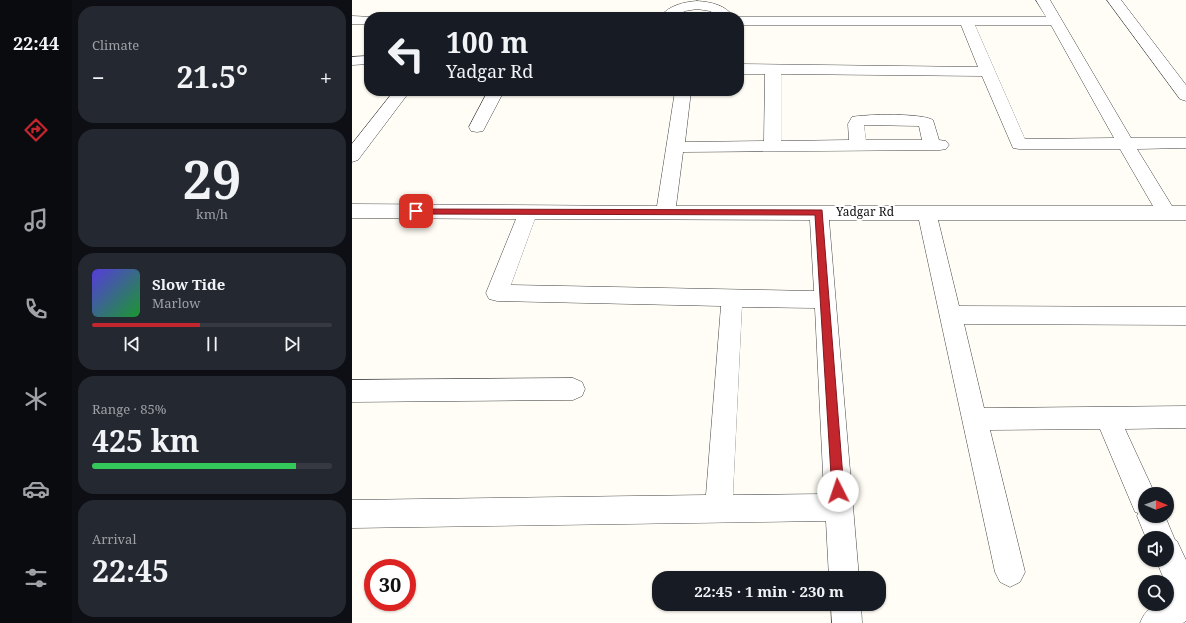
<!DOCTYPE html>
<html lang="en">
<head>
<meta charset="utf-8">
<style>
  :root { --surface:#171b24; --page:#242831; --text:#f1f3f6; --muted:#9ea1a6; --line:#363941; --accent:#c4262e }
  body { margin:0; font-family:"Noto Serif",serif; background:var(--page); color:var(--text); height:100vh; display:flex; flex-direction:column; font-size:15px; white-space:nowrap }
  * { box-sizing:border-box; margin:0 }
  p { font-size:13px; color:var(--muted) }
  .icon { flex:none; width:22px; height:22px; fill:none; stroke:currentColor; stroke-width:2; stroke-linecap:round; stroke-linejoin:round }
  .map { position:relative; flex:1; overflow:hidden }
  .panel { display:flex; flex-direction:column; gap:6px; padding:6px; background:#0d0f14; width:280px }
  .panel>* { flex:none }
  .hud { position:absolute; left:12px; top:12px; width:380px; height:84px; border-radius:16px; box-shadow:0 1px 3px #0004; background:#171b24; color:var(--text); overflow:hidden }
  .needle { width:26px; rotate:91deg }
  .controls { position:absolute; left:786px; top:487px; display:grid; gap:8px }
  .controls a { display:grid; place-items:center; width:36px; height:36px; border-radius:50%; background:var(--surface); box-shadow:0 1px 3px #0004; font-size:20px }
  .speed { position:absolute; left:12px; top:559px; display:flex; gap:8px; font-size:20px; font-weight:700; text-align:center }
  .speed>* { display:grid; place-content:center; width:52px; height:52px; border-radius:50%; background:var(--surface); box-shadow:0 1px 3px #0004; line-height:1 }
  .speed .limit { border:6px solid #d22; background:#fff; color:#111 }
  .pin { position:absolute; display:grid; place-items:center; width:34px; height:34px; color:#fff; margin:-17px; border-radius:8px; box-shadow:0 2px 6px #0006 }
  .me { position:absolute; width:44px; margin:-22px; rotate:356deg; stroke-linejoin:round; filter:drop-shadow(0 0 3px #0008) }
  .turn { display:flex; align-items:center; gap:14px; height:84px; padding:0 16px; font-size:18px }
  .turn .icon { width:52px; height:52px; stroke-width:2.5 }
  .turn b { display:block; font-size:28px; line-height:34px }
  .big { font-size:30px; font-weight:700; line-height:1.1 }
  .panel .tile { flex:1; display:flex; flex-direction:column; justify-content:center; gap:6px; min-width:0; padding:0 14px; border-radius:16px; background:var(--page) }
  .panel .dial { align-items:center; gap:0 }
  .dial b { font-size:52px; line-height:1 }
  .song { display:flex; align-items:center; gap:12px }
  .cover { width:48px; height:48px; border-radius:6px; background:linear-gradient(135deg,hsl(250 70% 55%),hsl(130 70% 35%)) }
  .played { height:4px; border-radius:2px; background:linear-gradient(90deg,var(--accent) 45%,var(--line) 45%) }
  .keys { display:flex; justify-content:space-around; direction:ltr }
  .heat { display:flex; justify-content:space-between; align-items:center; font-size:22px; direction:ltr }
  .charge { height:6px; border-radius:3px; background:linear-gradient(90deg,#34c759 85%,var(--line) 0) }
  .trip { position:absolute; left:300px; top:571px; width:234px; height:40px; border-radius:16px; background:var(--surface); box-shadow:0 1px 3px #0004; font-weight:700; line-height:40px; text-align:center }
  main { display:flex; flex:1; min-height:0 }
  .tabs { display:flex; flex-direction:column; width:72px; justify-content:space-around; align-items:center; background:#090b0e; color:var(--muted) }
  .tabs .icon { width:28px; height:28px }
  .tabs .current { color:var(--accent) }
  .tabs b { font-size:18px; color:var(--text) }
  .map>svg:first-child { display:block }
  .lines { fill:none; stroke-linecap:round; stroke-linejoin:round }
  .minor-casing { stroke:#444; stroke-width:1 }
  .minor { fill:#fff; fill-rule:evenodd }
  .route { fill:#c4262e; stroke:#7f191e }
  .labels { text-anchor:middle; stroke-width:4; stroke-linejoin:round; paint-order:stroke }
  .street-label { font-size:12px; fill:#111; stroke:#fff }
</style>
</head>
<body>
<main>
<nav class="tabs">
<b>22:44</b>
<svg class="icon current" aria-label="directions" viewBox="0 0 24 24"><path d="M12 3l9 9-9 9-9-9zM9 14v-3h6M13 9l2 2-2 2"/></svg>
<svg class="icon" aria-label="music" viewBox="0 0 24 24"><path d="M9 18V5l10-2v13"/><circle cx="6" cy="18" r="3"/><circle cx="16" cy="16" r="3"/></svg>
<svg class="icon" aria-label="phone" viewBox="0 0 24 24"><path d="M5 4h4l2 5-3 2q2 4 5 5l2-3 5 2v4C11 20 4 13 5 4z"/></svg>
<svg class="icon" aria-label="climate" viewBox="0 0 24 24"><path d="M12 3v18M4 7l16 10M4 17L20 7"/></svg>
<svg class="icon" aria-label="car" viewBox="0 0 24 24"><path d="M5 17H2v-5l4-1 3-4h7l3 4 3 1v5h-3M9 17h6M6 11h13"/><circle cx="7" cy="17" r="2"/><circle cx="17" cy="17" r="2"/></svg>
<svg class="icon" aria-label="filters" viewBox="0 0 24 24"><path d="M4 7h16M4 17h16"/><circle cx="9" cy="7" r="2"/><circle cx="15" cy="17" r="2"/></svg>
</nav>
<section class="panel">
<div class="tile"><p>Climate</p>
<div class="heat"><a>−</a><b class="big">21.5°</b><a>+</a></div>
</div>
<div class="tile dial"><b>29</b><p>km/h</p></div>
<div class="tile">
<div class="song"><i class="cover"></i><div><b>Slow Tide</b><p>Marlow</p></div></div>
<div class="played"></div>
<div class="keys"><svg class="icon" aria-label="previous" viewBox="0 0 24 24"><path d="M18 5L8 12l10 7zM5 5v14"/></svg><svg class="icon" aria-label="pause" viewBox="0 0 24 24"><path d="M8 5v14M16 5v14"/></svg><svg class="icon" aria-label="next" viewBox="0 0 24 24"><path d="M6 5l10 7-10 7zM19 5v14"/></svg></div>
</div>
<div class="tile"><p>Range · 85%</p><b class="big">425 km</b><div class="charge"></div></div>
<div class="tile"><p>Arrival</p><b class="big">22:45</b></div>
</section>
<div class="map">
<svg width="834" height="623" viewBox="0 0 834 623">
  <rect width="100%" height="100%" fill="#fffdf5"/>
  <g class="lines">
    <g class="minor-casing">
      <path id="minor" d="M684 0H698L779 138H834V148L785 149 820 206H834V220H586L607 306 834 307V325L612 324 632 408 834 406V428L773 429 803 494H793V516H813L823 540 825 541 834 560V621L831 623H788C793 610 801 604 815 604V598L819 596 804 560H815V538H794L785 516 786 513 783 512 748 429 638 430 673 572 668 582 658 587 648 582 643 572 567 220H477L507 578H477L474 521 0 528V500L354 495 369 306 145 301 137 299 134 293 164 219 0 218V204L305 206 323 91H339L333 142 412 141 413 74H387V64L626 67 609 25H387V17H694ZM623 25H699L762 138 673 139ZM429 74 630 76 661 148 667 149H768L801 206H324L331 152 588 150 594 149 597 145 594 141 587 140 581 120C570 113 514 114 500 117L496 124 497 140 429 141ZM512 125 567 126 570 140H514ZM183 219 458 220 462 291 159 285ZM390 307 463 308 472 494 381 495Z
        M755 0H769L834 85V101L828 99Z
        M345 1C360 2 373 5 382 17H368L358 11 345 9 333 11 323 17H308C317 5 332 2 345 1Z
        M0 16 21 17H17V24H0Z
        M17 56V64L0 65V57Z
        M42 91H58L6 160 0 162V144Z
        M136 91H152L131 131 125 132 119 131 117 127Z
        M227 91H243L241 95H229Z
        M221 378 230 382 233 389 230 396 221 400 0 402V380Z
        M479 604H509L510 623H480Z"/>
    </g>
    <use href="#minor" class="minor"/>
  </g>
  <path class="route" d="M61 209 470 210 492 491 490 495 486 497 482 495 480 491 463 215 64 214 61 213Z"/>
  <g class="labels">
    <g class="street-label">
      <text x="513" y="216">Yadgar Rd</text>
    </g>
  </g>
</svg>
<div class="controls">
<a><svg class="needle" viewBox="-14 -14 28 28"><path d="M0-13l5 13h-10z" fill="#e53935"/><path d="M0 13l5-13h-10z" fill="#9ea1a6"/></svg></a>
<a><svg class="icon" aria-label="sound" viewBox="0 0 24 24"><path d="M4 9h4l5-4v14l-5-4H4zM17 9q2 3 0 6"/></svg></a>
<a><svg class="icon" aria-label="search" viewBox="0 0 24 24"><circle cx="10" cy="10" r="6"/><path d="M15 15l6 6"/></svg></a>
</div>
<div class="speed"><div class="limit">30</div></div>
<div class="pin" style="left:64px;top:211px;background:#d93025"><svg class="icon" aria-label="arrive" viewBox="0 0 24 24"><path d="M6 21V4h12l-3 4 3 4H6"/></svg></div>
<svg class="me" style="left:486px;top:491px" viewBox="-20 -20 40 40"><circle r="19" fill="#fff"/><path d="M0-13L10 11 0 6-10 11z" fill="#c4262e"/></svg>
<div class="trip">22:45 · 1 min · 230 m</div>
<div class="hud">
<div class="turn"><svg class="icon" aria-label="left" viewBox="0 0 24 24"><path d="M17 20v-9H6M10 6l-5 5 5 5"/></svg><div><b>100 m</b>Yadgar Rd</div></div>
</div>
</div>
</main>
</body>
</html>
